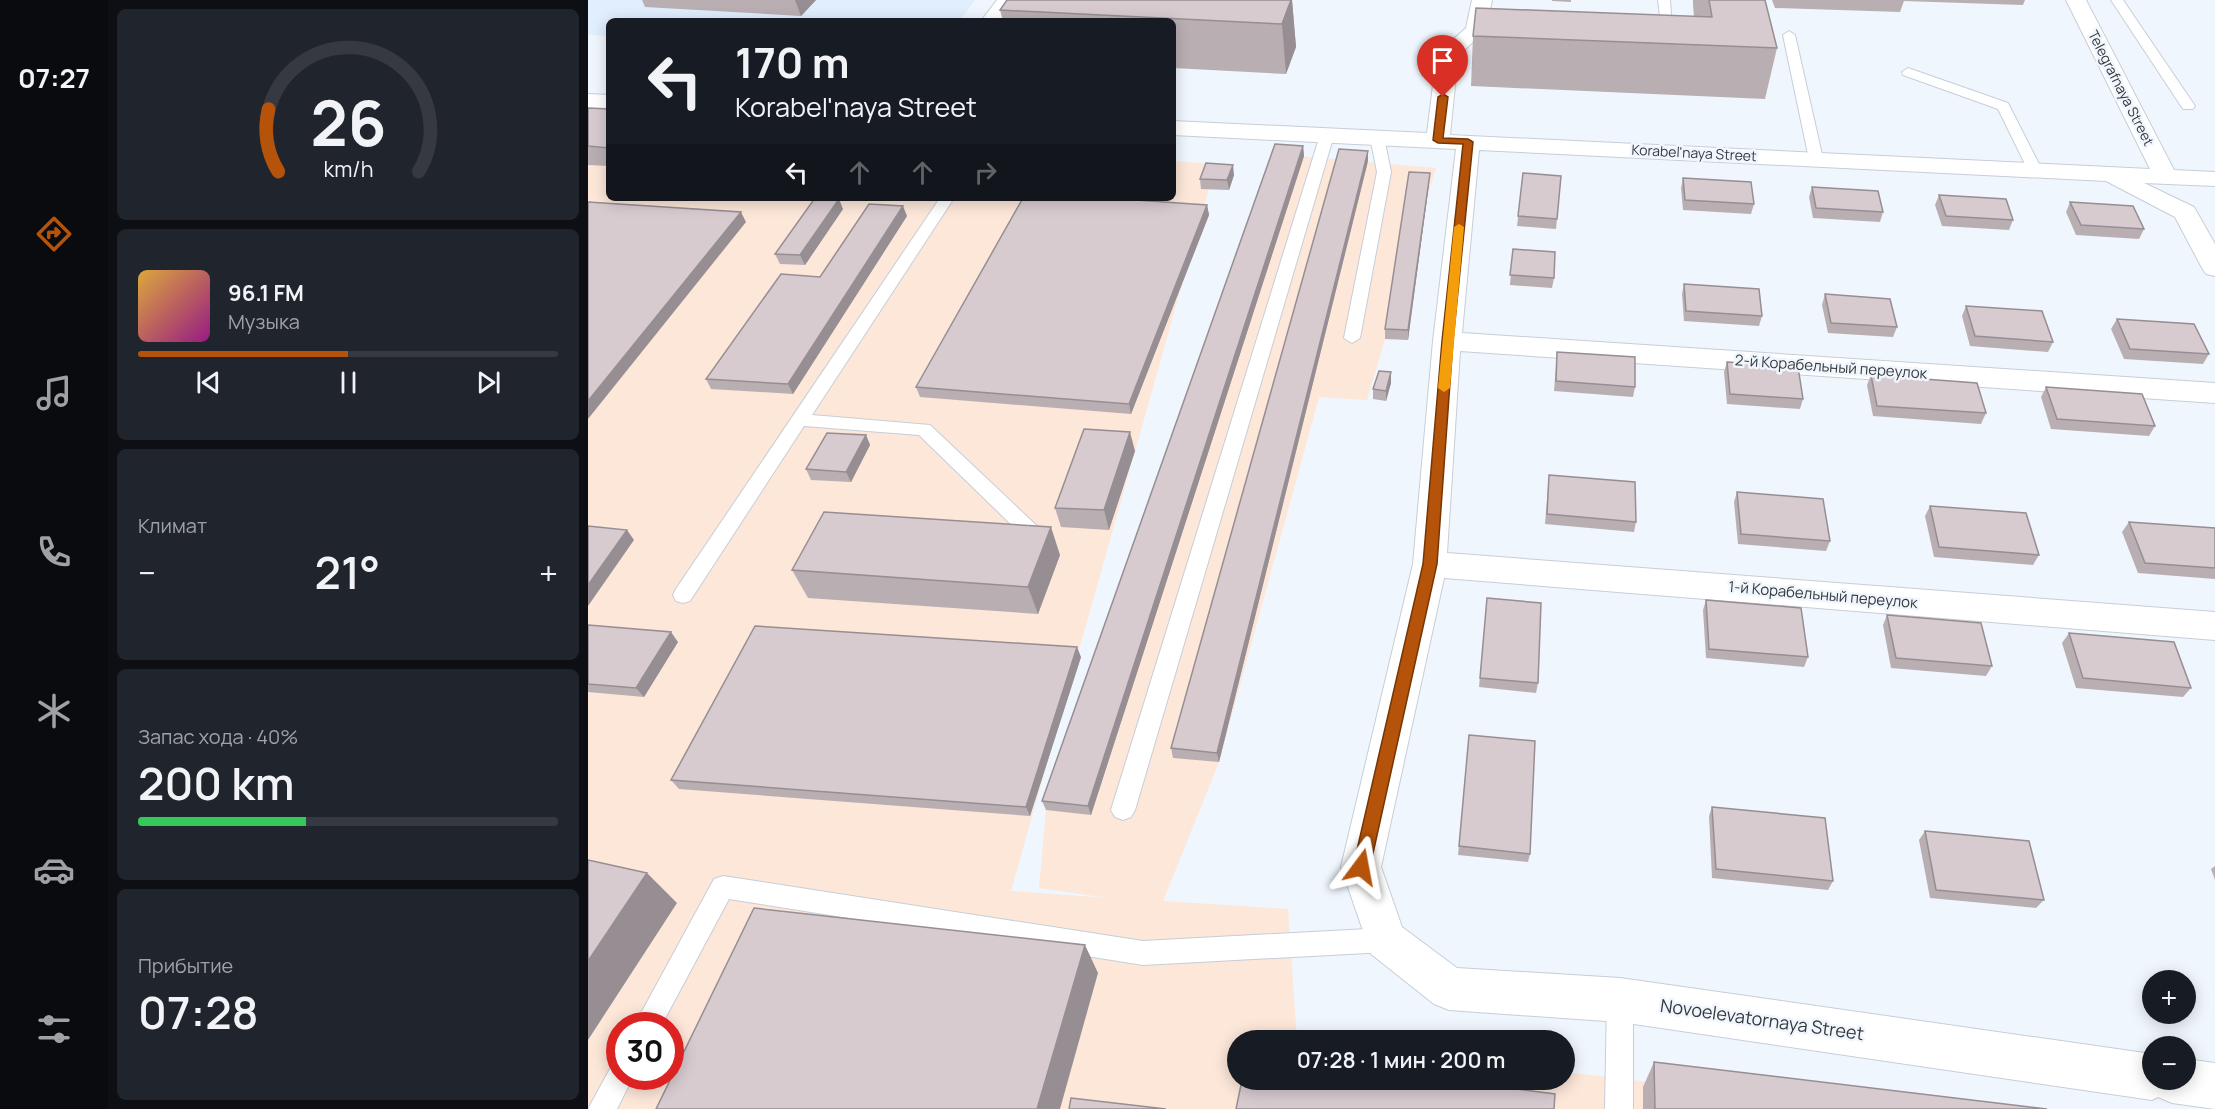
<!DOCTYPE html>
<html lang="ru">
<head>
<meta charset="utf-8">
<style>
  :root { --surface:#171b24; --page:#20242c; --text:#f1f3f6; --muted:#9ea1a6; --line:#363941; --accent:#b45309 }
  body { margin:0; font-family:Manrope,sans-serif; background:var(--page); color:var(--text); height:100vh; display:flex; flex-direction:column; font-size:22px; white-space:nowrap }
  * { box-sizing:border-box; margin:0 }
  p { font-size:20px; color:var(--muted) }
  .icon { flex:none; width:33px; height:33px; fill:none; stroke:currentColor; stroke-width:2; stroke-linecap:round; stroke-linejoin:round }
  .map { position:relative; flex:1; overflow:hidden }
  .drawer { display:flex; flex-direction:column; gap:9px; padding:9px; background:#0d0f14; width:480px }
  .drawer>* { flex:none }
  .guide { position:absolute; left:18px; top:18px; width:570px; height:183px; border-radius:9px; box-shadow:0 3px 15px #0003; background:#171b24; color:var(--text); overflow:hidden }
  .buttons { position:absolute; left:1554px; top:970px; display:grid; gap:12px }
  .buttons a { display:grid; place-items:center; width:54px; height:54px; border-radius:50%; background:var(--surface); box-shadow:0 3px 15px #0003; font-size:30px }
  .speed { position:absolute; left:18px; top:1012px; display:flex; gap:12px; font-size:30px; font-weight:700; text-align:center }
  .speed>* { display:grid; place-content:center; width:78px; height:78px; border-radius:50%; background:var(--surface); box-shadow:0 3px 15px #0003; line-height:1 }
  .speed .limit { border:9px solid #d22; background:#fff; color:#111 }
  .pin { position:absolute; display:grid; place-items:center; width:51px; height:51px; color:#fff; margin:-62px -26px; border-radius:50% 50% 50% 0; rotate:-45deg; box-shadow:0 0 6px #0007 }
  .pin .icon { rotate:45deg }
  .me { position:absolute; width:66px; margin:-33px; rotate:13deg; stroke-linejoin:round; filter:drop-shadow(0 0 4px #0008) }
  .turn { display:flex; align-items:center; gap:21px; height:126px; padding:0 30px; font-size:27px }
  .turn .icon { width:78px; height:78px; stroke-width:2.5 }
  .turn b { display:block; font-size:42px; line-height:51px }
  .lanes { display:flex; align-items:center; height:57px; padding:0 30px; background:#0003; justify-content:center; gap:30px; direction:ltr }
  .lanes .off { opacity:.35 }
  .big { font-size:45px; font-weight:600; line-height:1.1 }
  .drawer .card { flex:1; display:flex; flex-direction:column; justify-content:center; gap:9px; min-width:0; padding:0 21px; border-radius:9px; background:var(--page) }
  .drawer .dial { align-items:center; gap:0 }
  .dial svg { height:156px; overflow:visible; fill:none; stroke:var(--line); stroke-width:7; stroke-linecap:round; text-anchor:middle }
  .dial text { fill:var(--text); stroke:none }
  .song { display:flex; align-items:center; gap:18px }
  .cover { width:72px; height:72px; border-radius:9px; background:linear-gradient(135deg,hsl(40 70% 55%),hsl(310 70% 35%)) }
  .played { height:6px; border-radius:3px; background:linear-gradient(90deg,var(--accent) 50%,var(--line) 50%) }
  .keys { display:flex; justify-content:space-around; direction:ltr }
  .heat { display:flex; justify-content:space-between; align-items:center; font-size:33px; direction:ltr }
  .charge { height:9px; border-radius:4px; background:linear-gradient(90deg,#34c759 40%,var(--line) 0) }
  .trip { position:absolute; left:639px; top:1030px; width:348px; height:60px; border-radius:30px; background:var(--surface); box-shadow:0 3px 15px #0003; font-weight:600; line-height:60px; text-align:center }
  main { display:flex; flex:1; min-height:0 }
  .dock { display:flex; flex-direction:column; width:108px; justify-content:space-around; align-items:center; background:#090b0e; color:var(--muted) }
  .dock .icon { width:42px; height:42px }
  .dock .on { color:var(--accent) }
  .dock b { font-size:27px; color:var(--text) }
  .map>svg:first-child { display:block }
  .industrial { fill:#fce7d9; fill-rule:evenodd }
  .built { fill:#e1eefd }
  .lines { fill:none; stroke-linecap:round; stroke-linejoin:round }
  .service-casing { stroke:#c7ced7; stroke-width:2 }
  .minor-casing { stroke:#c7ced7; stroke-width:2 }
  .service { fill:#fff; fill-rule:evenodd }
  .minor { fill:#fff; fill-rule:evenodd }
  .wall { fill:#b9afb3 }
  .shaded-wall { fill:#968e92 }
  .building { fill:#d7cbd0; stroke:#968e92; stroke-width:1.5 }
  .route { fill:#b45309; stroke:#753606; stroke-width:1.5 }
  .slow { fill:#f59e0b }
  .labels { text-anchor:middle; stroke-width:5; stroke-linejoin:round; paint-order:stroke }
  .far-street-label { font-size:14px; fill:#36393c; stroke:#f0f6fd }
  .street-label { font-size:15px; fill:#36393c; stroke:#f0f6fd }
  .near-street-label { font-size:18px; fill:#36393c; stroke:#f0f6fd }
</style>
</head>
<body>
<main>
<nav class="dock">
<b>07:27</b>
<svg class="icon on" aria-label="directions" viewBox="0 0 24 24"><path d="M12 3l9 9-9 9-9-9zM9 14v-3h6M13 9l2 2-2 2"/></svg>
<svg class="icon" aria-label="music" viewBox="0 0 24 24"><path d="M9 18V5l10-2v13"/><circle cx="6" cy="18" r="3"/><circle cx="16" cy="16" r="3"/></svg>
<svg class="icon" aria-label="phone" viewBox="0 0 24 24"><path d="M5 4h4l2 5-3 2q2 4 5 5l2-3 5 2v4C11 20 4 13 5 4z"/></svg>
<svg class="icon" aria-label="climate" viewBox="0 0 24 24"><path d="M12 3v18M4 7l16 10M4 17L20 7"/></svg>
<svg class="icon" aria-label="car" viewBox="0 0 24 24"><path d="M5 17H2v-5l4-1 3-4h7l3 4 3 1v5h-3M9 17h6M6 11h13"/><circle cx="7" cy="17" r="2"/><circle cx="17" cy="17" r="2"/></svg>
<svg class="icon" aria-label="filters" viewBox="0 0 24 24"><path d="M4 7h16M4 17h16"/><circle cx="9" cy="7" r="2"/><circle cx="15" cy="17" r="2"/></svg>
</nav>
<section class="drawer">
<div class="card dial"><svg viewBox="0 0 100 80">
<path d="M14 69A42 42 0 1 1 86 69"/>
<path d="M14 69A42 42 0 0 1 9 37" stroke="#b45309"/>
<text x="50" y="56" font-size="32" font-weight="700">26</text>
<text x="50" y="72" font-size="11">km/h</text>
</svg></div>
<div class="card">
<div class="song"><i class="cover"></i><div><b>96.1 FM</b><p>Музыка</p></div></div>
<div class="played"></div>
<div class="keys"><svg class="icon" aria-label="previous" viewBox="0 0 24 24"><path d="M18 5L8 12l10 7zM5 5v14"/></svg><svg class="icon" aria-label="pause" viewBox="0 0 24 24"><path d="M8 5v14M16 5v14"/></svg><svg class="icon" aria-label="next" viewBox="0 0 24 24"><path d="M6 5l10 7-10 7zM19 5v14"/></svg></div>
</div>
<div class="card"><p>Климат</p>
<div class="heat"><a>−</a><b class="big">21°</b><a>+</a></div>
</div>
<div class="card"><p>Запас хода · 40%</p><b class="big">200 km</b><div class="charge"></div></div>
<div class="card"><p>Прибытие</p><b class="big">07:28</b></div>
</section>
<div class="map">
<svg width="1627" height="1109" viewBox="0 0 1627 1109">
  <rect width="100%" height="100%" fill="#f0f6fd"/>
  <path class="industrial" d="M0 121 21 123V198H585V161L628 164 423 891 520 898 451 888 458 810 688 154 848 168 779 400 731 397 631 762 575 901 700 909 709 1040 713 1041H650V1080H976L977 1072 1288 1109H0ZM32 1026H82V1077H32Z"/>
  <path class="built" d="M0 0H387L372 21H21V36L0 35Z"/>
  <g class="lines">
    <g class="service-casing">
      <path id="service" d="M1070 0H1082L1085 45 1081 46 1075 42Z
        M1523 0H1535L1607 106 1605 109H1595Z
        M1201 31 1207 35 1235 159 1228 163 1221 159 1195 35Z
        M1320 68 1420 103 1454 170 1452 173H1442L1440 170 1410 109 1315 75 1314 72Z
        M739 131 746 135 547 810 543 817 535 820 527 817 523 810 732 135Z
        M789 133 796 137 803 172 772 338 764 343 756 338 789 172 782 137Z
        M352 198H366L224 415 342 425 450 527 453 532 450 537H436L331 435 216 426 102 601 95 603 88 601 85 595 88 589Z
        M135 876 555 941 798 928 807 932 810 940 807 948 798 952 555 965 141 899 73 1026H46L126 879Z
        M1032 987 1041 991 1045 1000V1109H1017L1019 1000 1023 991Z
        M32 1063V1077H45L29 1109H0L23 1067Z"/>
    </g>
    <g class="minor-casing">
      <path id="minor" d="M409 0H430L414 21H393Z
        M884 0H904L898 30 870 56 862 135 1562 169 1478 0H1498L1586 170 1627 172V186L1556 183 1606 207 1627 244V276L1618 274 1614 268 1587 217 1518 181 891 150 874 333 1627 383V403L872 351 859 553 1627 612V640L856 578 793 867 814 927 869 968 1032 978 1564 1054V1080H1598V1059L1627 1063V1109L1584 1103 1570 1097 1564 1100 1032 1022 861 1010 846 1004 783 954 753 867 825 564 845 341 868 149 585 135V121L839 133 849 54 878 28Z
        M0 94 21 95V109L0 108Z"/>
    </g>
    <use href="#service" class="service"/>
    <use href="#minor" class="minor"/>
  </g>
  <path class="wall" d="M54 0H228L213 16 57 7Z
    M704 0 708 47 698 74 585 68V21H415L412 10Z
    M964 0H983V2L964 1Z
    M1105 0H1177L1189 48 1177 99 883 86 885 36 1106 17 1105 5Z
    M1184 0H1437L1435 5 1316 1 1312 12 1187 8Z
    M0 108 21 109V166L0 165Z
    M715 146 716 156 503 815 458 810 454 801Z
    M780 161 631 762 585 758 583 748Z
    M935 173 973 176 968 229 929 226Z
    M646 175 641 190 613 189 612 179Z
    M1095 178 1166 204 1163 214 1095 210 1093 188Z
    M841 183 820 340 797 339V329Z
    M1224 187 1295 212 1292 222 1225 218 1221 197Z
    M1351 195 1425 220 1421 230 1354 226 1347 205Z
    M1482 202 1556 229 1551 239 1488 235 1478 212Z
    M619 205 621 215 543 414 332 397 328 387Z
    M255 209 217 265 192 264 187 254Z
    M319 216 205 394 123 389 118 379 232 277Z
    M925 249 966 278 964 288 922 285Z
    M1096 284 1174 316 1171 326 1096 321 1094 294Z
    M1237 294 1309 327 1305 337 1240 333 1234 305Z
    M1378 306 1465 342 1460 352 1382 346 1374 316Z
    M1529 319 1621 354 1615 364 1536 359 1523 329Z
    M969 352 1047 387 1045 397 966 391Z
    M1139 362 1215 399 1212 409 1139 404 1136 372Z
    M803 372V383L798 401 785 399V389Z
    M1283 375 1398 413 1393 424 1285 416 1279 385Z
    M1458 387 1567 426 1561 436 1463 429 1453 397Z
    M278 435 282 445 263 482 223 480 218 469Z
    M547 451 521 530 473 527 467 508Z
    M961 475 1048 522 1046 532 957 524Z
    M1149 492 1242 541 1238 551 1150 544 1146 502Z
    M1342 506 1451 555 1445 565 1346 557 1337 516Z
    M1541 522 1627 528V579L1550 573 1534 532Z
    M472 555 450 614 220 598 204 570Z
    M899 598 950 683 948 693 891 687Z
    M1118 600 1220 657 1216 667 1118 658 1115 610Z
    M1299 615 1404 666 1398 676 1303 668 1295 625Z
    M0 625 90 642 56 697 0 692Z
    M1481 633 1603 688 1595 697 1488 688 1474 643Z
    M493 657 442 816 91 789 83 780Z
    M881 735 942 854 940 862 870 855Z
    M1124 807 1245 881 1240 890 1124 878 1121 816Z
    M1337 831 1456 900 1448 908 1342 898 1331 840Z
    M1627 866V880L1623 869Z
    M1066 1062 1459 1109H1055V1087Z"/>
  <path class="shaded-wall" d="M207 0H228L213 16Z
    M703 0H704L708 47 698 74 694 24Z
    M715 146 716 156 503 815 500 806Z
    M780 151V161L631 762 629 753Z
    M645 165 646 175 641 190 639 180Z
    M842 173 841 183 820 340V330Z
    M251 199 255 209 217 265 212 255Z
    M619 205 621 215 543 414 541 404Z
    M315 206 319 216 205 394 200 384Z
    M153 212 158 222 0 419V401Z
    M803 372V383L798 401V391Z
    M542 432 547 451 521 530 516 510Z
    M278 435 282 445 263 482 258 472Z
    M463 527 472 555 450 614 440 587Z
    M39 530 46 540 0 606V585Z
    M83 632 90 642 56 697 48 688Z
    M489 647 493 657 442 816 438 807Z
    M59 873 89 903 0 1040V961Z
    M497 945 510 973 472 1109H449Z"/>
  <path class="building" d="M419 0H703L694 24 412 10Z
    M1121 0H1177L1189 48 885 36 888 8 1124 17Z
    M0 108 21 109V148L0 146Z
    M687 144 715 146 500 806 454 801Z
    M751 149 780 151 629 753 583 748Z
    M618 163 645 165 639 180 612 179Z
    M821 172 842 173 820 330 797 329Z
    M935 173 973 176 969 219 930 216Z
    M1095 178 1163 182 1166 204 1097 200Z
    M1224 187 1290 191 1295 212 1228 208Z
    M1351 195 1418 199 1425 220 1358 216Z
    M227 198 251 199 212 255 187 254Z
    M435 198H518L619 205 541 404 328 387Z
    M0 202 153 212 0 401Z
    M1482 202 1545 206 1556 229 1493 225Z
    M281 204 315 206 200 384 118 379 193 274 232 277Z
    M925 249 967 252 966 278 922 275Z
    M1096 284 1171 289 1174 316 1098 311Z
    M1237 294 1302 299 1309 327 1243 323Z
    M1378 306 1454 311 1465 342 1387 336Z
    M1529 319 1606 324 1621 354 1542 349Z
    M969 352 1047 357V387L968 381Z
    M1139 362 1210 367 1215 399 1142 394Z
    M791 371 803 372 798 391 785 389Z
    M1283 375 1389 383 1398 413 1289 406Z
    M1458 387 1554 394 1567 426 1469 419Z
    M496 429 542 432 516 510 467 508Z
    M239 433 278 435 258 472 218 469Z
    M961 475 1047 482 1048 522 959 514Z
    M1149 492 1235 499 1242 541 1153 534Z
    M1342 506 1438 513 1451 555 1351 547Z
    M236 512 463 527 440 587 204 570Z
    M1541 522 1627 528V568L1557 563Z
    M0 526 39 530 0 585Z
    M899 598 953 603 950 683 892 678Z
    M1118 600 1213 608 1220 657 1121 649Z
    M1299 615 1393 623 1404 666 1308 658Z
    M0 625 83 632 48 688 0 684Z
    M167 626 489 647 438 807 83 780Z
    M1481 633 1586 642 1603 688 1495 678Z
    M881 735 947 741 942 854 871 846Z
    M1124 807 1237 818 1245 881 1128 869Z
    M1337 831 1441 841 1456 900 1348 890Z
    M0 860 59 873 0 961Z
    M166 908 497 945 449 1109H68Z
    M1066 1062 1459 1109H1067Z
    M654 1080H859L967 1094 966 1109H648Z
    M483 1098 578 1109H481Z"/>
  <path class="route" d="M855 94 860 97 855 138 880 139 885 142 865 341 849 564 782 867 779 872 773 874 768 872 765 867 835 564 854 341 875 144 850 143 845 140 850 97Z"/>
  <path class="slow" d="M871 224 876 227 862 388 856 392 850 388 866 227Z"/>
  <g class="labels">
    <g class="far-street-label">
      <text transform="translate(1533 88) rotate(63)" y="5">Telegrafnaya Street</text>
      <text transform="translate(1106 153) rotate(3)" y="5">Korabel'naya Street</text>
    </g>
    <g class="street-label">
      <text transform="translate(1243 367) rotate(4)" y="5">2-й Корабельный переулок</text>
      <text transform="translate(1235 595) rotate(5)" y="5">1-й Корабельный переулок</text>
    </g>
    <g class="near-street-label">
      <text transform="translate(1174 1020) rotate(8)" y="6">Novoelevatornaya Street</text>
    </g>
  </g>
</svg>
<div class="buttons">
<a>+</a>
<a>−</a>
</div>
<div class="speed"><div class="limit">30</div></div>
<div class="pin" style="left:855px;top:97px;background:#d93025"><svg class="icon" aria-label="arrive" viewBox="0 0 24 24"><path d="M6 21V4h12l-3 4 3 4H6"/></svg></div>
<svg class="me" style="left:773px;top:867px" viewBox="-20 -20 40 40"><path d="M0-17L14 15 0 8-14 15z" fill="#b45309" stroke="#fff" stroke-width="4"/></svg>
<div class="trip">07:28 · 1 мин · 200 m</div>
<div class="guide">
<div class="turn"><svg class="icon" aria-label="left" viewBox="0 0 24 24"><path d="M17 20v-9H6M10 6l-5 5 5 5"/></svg><div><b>170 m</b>Korabel'naya Street</div></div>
<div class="lanes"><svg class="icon" aria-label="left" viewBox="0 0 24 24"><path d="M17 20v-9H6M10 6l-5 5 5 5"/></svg><svg class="icon off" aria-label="ahead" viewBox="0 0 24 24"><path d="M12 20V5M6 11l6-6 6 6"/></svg><svg class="icon off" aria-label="ahead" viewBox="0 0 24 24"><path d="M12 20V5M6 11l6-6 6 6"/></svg><svg class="icon off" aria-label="right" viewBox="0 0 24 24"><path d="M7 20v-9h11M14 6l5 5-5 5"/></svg></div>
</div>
</div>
</main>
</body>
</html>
